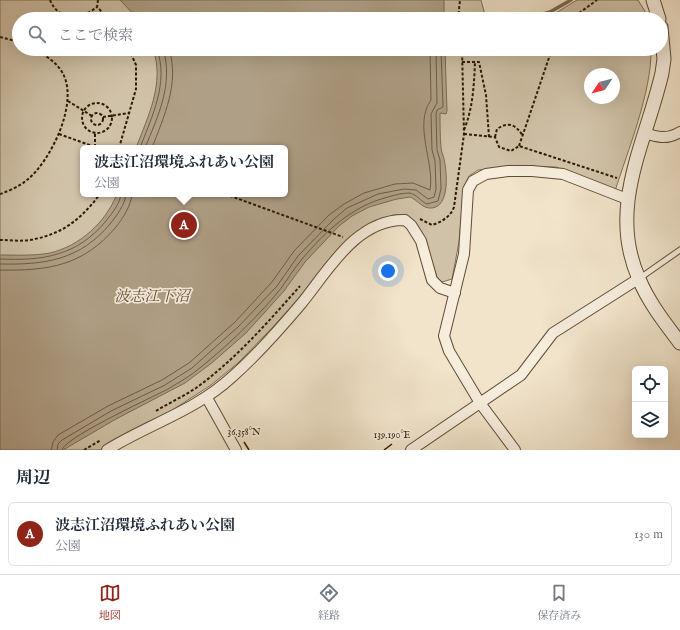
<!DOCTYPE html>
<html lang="ja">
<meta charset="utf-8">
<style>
body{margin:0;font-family:"IM FELL English","Noto Serif JP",serif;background:#f2f2f3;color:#1f2937}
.controls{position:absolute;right:12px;bottom:12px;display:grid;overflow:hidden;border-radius:6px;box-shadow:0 4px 16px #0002}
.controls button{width:36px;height:36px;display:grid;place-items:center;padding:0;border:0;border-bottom:1px solid #e0e1e3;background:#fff;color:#1f2937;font:20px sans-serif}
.compass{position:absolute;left:584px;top:68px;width:36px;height:36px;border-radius:50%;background:#fff;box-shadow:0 4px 16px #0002;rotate:235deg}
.you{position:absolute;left:388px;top:271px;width:14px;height:14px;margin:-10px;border:3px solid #fff;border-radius:50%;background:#1a73e8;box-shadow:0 0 0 6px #1a73e833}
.badge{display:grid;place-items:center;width:26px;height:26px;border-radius:50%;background:#8f2418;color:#fff;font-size:13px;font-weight:700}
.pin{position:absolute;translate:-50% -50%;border:2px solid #fff;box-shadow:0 1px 4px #0006}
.popup{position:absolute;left:80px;top:145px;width:208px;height:52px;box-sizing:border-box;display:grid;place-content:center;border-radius:6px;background:#fff;filter:drop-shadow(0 1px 3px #0005);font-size:13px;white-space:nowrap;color:#747a83}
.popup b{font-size:15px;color:#1f2937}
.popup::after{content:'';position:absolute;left:50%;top:100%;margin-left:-8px;border:8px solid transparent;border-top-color:#fff}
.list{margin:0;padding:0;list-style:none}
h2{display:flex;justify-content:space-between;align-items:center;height:52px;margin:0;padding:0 16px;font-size:17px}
h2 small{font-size:13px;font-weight:400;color:#747a83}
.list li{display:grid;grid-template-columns:26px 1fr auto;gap:12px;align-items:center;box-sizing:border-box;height:64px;margin:0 8px 8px;padding:0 8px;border:1px solid #e0e1e3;border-radius:6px}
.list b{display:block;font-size:15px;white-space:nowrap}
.list p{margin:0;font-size:13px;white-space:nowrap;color:#747a83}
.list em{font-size:13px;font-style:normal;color:#747a83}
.icon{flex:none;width:22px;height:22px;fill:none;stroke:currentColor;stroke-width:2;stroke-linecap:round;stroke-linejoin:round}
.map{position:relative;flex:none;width:680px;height:450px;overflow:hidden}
.search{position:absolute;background:#fff;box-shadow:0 4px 16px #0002;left:12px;right:12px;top:12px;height:44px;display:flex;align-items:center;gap:10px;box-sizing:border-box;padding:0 14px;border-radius:22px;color:#747a83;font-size:15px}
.sheet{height:124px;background:#fff}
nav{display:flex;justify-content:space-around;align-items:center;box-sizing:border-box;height:56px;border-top:1px solid #e0e1e3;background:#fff;font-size:11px;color:#747a83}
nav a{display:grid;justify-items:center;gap:2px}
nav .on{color:#8f2418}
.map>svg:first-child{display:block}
.green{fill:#d0c2a8;stroke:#806e54;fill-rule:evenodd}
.water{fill:#af9f86;stroke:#7c6a50}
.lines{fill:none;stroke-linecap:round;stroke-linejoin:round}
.shore{stroke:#6f5c43;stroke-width:1}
.stream{stroke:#7c6a50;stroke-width:3.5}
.service-casing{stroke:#604c33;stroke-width:7}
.minor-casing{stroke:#604c33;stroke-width:12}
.tertiary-casing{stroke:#604c33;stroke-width:15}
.path{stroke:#2f1a00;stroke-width:2;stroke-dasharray:3 2;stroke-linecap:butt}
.service{stroke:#f6eddd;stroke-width:5}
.minor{stroke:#f6eddd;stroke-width:10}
.tertiary{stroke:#f6eddd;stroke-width:13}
.ticks{fill:none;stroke:#2f1a00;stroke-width:1.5}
.labels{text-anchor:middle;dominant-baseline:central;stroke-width:3.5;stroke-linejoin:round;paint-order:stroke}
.water-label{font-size:15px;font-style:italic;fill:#624f36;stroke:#f6eddd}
.ticks-label{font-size:10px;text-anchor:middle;fill:#2f1a00;stroke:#f6eddd;stroke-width:3.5;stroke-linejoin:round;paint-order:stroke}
</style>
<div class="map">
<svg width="680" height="450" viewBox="0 0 680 450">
<rect width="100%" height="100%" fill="#f1e4cb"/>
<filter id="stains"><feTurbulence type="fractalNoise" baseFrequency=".005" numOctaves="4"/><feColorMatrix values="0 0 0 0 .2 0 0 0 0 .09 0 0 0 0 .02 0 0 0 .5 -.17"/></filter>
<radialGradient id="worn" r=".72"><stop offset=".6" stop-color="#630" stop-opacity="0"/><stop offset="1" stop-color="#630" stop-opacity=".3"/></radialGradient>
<g class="green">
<path d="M0,0H481L486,19H19V49H494V51L498,49H651C652,91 628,150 615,191L556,167L518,166L478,170L469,176L464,187L459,242L452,279L442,282L437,277C427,252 428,234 405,215H393L375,222L363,228L348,240L333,255L299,298L271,329L238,363L211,385L174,409L100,450H0ZM590,74H614V98H590ZM83,148H285V194H83Z"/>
<polygon points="577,0 638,0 646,13 647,19 546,19"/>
</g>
<g class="water">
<polygon points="120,0 444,0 444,19 138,19"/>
<path d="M153,49H445L447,111L446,114L440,113C440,124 440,136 441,147C441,151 443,155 444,159C447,172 450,206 432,208C422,209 418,200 410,197L397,199L369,207L352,216L339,226L305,262L284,291L246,333L213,362L185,383L116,419L63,450H0V255C16,255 34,256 50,253C80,246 106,222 117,194H285V148H136C148,116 165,83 153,49Z"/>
</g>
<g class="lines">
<g class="shore">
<path d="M140,148C152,116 169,83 157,49"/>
<path d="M145,148C158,116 174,83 163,49"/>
<path d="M152,148C164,116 180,83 169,49"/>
<path d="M0,259C43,261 77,256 106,221C112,213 120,204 121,194"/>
<path d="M0,264C45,265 80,260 110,224C117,215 125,205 126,194"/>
<path d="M0,270C48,271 83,266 116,227C123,218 131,206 132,194"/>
<path d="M51,450L53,442L58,435L108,406L162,380L189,363L235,322L272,282L294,251L329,215L344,204L364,193L395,184L413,183L430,190C435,163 413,125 431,100L430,49"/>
<polyline points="57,450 58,444 62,440 111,411 165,385 192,368 239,326 277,286 298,256 333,220 347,208 378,194 404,189 416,190 428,199 434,197 436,189 435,161 432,150 431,114 437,103 436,49"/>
<path d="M62,450C63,438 153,397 168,389C179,382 191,376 201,367C227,346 251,323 273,298C284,286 291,272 302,259C326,231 352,206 388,197C395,195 402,193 409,193C417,194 420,201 427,204L438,201L441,189L440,160L437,150L436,114L437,110L443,107L441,49"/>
</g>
<polyline class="stream" points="527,19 550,12 571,0"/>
<g class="service-casing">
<polyline id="service" points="640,278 680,250"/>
</g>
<g class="minor-casing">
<g id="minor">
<path d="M644,133C657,137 667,140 680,132"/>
<polyline points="207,398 236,450"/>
<path d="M107,450C149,424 195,411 232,377C257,355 279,330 301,304C328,271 356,219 405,220L411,225L421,241L432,280L440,288L455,293"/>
<polyline points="411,450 521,375 553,333 638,279"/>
<polyline points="515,450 480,403 449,351 444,336 464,254 468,190 473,181 486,174 508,171 532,171 563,174 627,199"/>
</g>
</g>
<g class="tertiary-casing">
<g id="tertiary">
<polyline points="653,0 659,19"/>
<path d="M661,27L664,59L662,73C646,143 607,207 639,279C649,303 665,323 680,343"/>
</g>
</g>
<g class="path">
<path d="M50,0C59,22 82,19 97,7"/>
<polyline points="98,0 97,7 109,19"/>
<polyline points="458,19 460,0"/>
<polyline points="571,19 597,0"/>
<polyline points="0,37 19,42"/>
<polyline points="462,62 479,62 486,95 489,137"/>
<polyline points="68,101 92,116"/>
<circle cx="97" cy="118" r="15"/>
<circle cx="97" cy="119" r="6"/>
<polyline points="103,117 129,113"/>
<path d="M464,130C473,108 474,85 475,62"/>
<polyline points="59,134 98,148"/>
<polyline points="464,134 495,137 499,147 511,151 519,146 617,178"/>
<path d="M495,137L497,129C509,121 516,125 523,136"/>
<polyline points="519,146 552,49"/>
<polyline points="95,147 95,134"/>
<polyline points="119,148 136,89 136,65 129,49"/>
<path d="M0,194C9,191 20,186 27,180C51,161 80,101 62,72C56,62 45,55 34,49"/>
<polyline points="225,194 343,237"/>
<path d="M420,219L432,225C442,222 451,216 454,207L464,134L462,49"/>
<path d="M0,240C11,240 24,242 35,239C64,233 82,218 100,194"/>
<path d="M156,411C169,403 184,396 196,388C236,359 268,322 300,286"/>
<polyline points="84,450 101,440"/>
</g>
<use href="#service" class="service"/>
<use href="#minor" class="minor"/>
<use href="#tertiary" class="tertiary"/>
</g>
<path class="ticks" d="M244,442L249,450M384,450L392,444"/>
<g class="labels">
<g class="water-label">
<text x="152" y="296">波志江下沼</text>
</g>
</g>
<g class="ticks-label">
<text x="244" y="435">36.358°N</text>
<text x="392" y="438">139.190°E</text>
</g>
<rect width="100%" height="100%" filter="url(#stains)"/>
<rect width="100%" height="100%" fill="url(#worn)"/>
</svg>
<div class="controls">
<button><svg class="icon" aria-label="locate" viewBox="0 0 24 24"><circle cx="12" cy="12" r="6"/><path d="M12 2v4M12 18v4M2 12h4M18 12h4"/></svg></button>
<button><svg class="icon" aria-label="layers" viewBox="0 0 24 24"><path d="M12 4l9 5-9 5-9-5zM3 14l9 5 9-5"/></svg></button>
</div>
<svg class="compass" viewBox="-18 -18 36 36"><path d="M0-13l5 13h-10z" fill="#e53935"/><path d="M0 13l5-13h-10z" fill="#747a83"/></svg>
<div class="you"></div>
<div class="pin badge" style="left:184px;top:225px">A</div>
<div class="popup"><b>波志江沼環境ふれあい公園</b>公園</div>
<div class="search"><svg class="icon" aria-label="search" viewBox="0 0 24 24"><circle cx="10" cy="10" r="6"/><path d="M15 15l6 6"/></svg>ここで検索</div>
</div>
<section class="sheet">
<h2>周辺<small></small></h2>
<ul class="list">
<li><span class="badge">A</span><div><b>波志江沼環境ふれあい公園</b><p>公園</p></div><em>130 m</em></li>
</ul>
</section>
<nav>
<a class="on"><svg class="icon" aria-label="map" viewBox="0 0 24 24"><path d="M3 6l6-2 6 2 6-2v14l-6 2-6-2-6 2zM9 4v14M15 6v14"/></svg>地図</a>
<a><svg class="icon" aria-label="directions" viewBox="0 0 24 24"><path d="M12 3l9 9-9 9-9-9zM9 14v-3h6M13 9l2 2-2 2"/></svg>経路</a>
<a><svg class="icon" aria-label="saved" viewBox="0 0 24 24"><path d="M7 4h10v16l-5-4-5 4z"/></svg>保存済み</a>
</nav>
